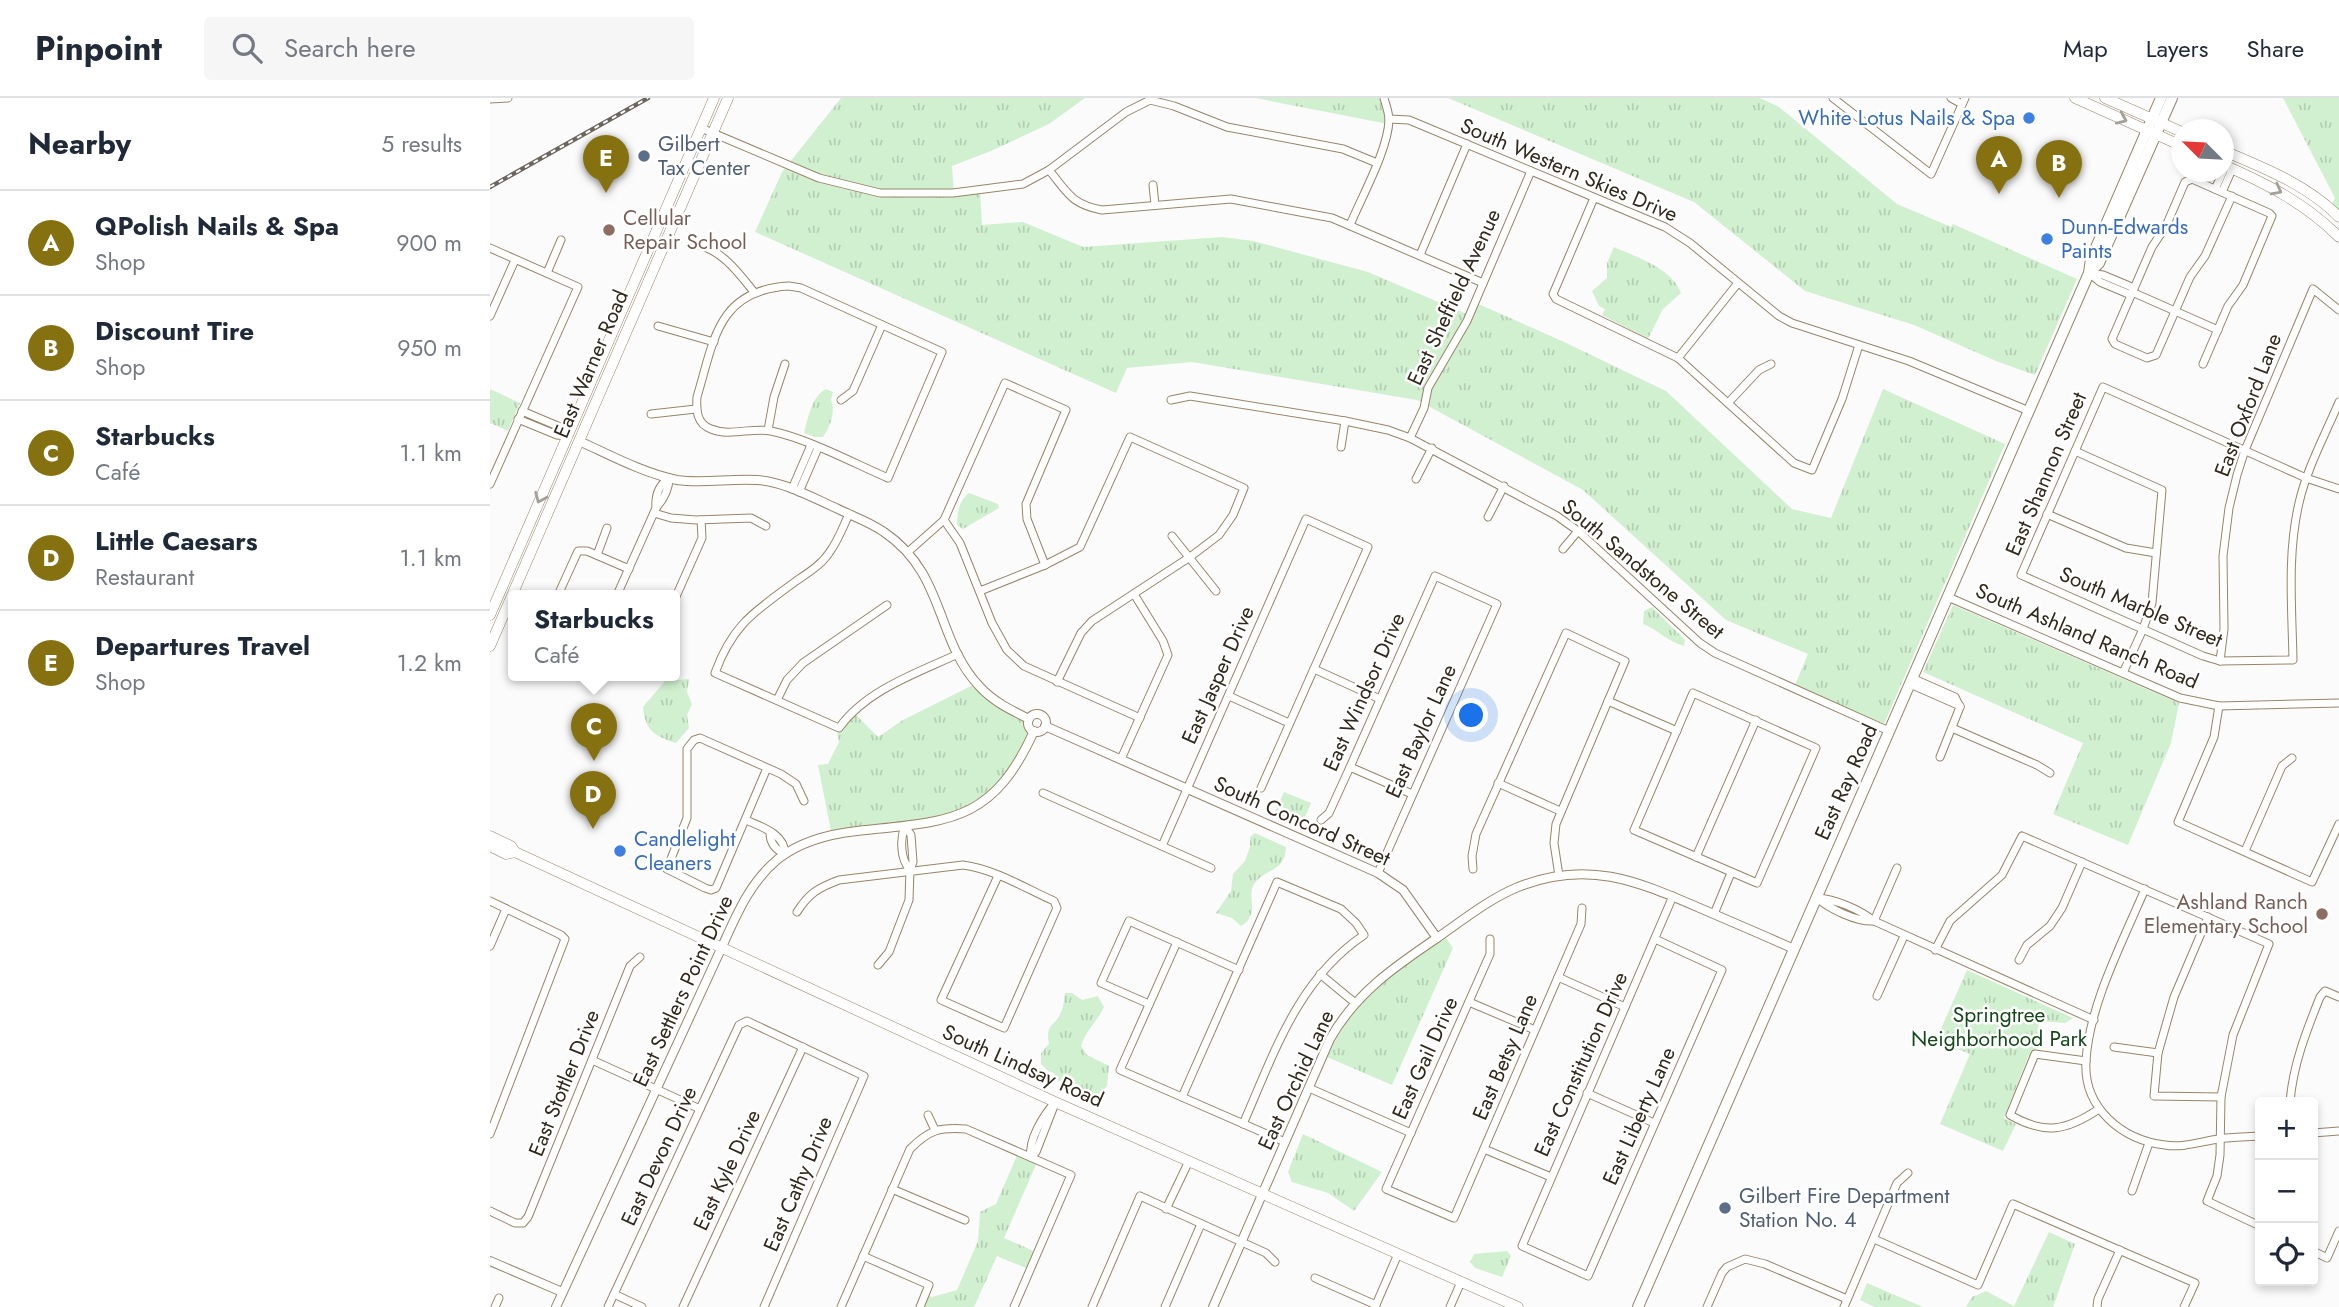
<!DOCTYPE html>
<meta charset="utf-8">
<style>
body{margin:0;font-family:Jost,sans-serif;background:#f6f6f7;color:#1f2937}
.controls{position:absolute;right:21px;bottom:21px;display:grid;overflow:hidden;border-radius:7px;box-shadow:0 4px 10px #0003}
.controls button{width:63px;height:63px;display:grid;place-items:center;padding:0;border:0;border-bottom:2px solid #e0e1e3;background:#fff;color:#1f2937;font:35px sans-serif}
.compass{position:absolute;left:1681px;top:21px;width:63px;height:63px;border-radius:50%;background:#fff;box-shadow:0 4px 10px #0003;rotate:294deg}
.you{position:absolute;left:982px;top:618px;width:24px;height:24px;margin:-18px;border:5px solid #fff;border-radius:50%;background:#1a73e8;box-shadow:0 0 0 10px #1a73e833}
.badge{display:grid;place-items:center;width:46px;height:46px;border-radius:50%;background:#867111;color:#fff;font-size:23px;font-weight:700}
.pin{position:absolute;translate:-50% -58px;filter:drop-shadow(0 2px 4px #0008)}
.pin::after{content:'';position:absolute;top:37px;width:24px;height:21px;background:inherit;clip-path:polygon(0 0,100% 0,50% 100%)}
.popup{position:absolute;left:18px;top:492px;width:172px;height:91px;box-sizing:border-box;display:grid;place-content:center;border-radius:7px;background:#fff;filter:drop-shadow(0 2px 5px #0005);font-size:23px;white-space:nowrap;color:#747a83}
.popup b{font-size:26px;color:#1f2937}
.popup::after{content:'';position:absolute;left:50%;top:100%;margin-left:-14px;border:14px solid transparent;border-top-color:#fff}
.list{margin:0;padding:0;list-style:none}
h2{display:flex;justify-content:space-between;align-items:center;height:91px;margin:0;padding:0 28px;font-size:30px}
h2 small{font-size:23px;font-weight:400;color:#747a83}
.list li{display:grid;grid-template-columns:46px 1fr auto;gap:21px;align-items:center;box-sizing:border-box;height:105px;padding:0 28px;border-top:2px solid #e0e1e3}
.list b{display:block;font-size:26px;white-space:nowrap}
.list p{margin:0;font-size:23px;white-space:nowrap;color:#747a83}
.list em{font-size:23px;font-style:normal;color:#747a83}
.icon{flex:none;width:38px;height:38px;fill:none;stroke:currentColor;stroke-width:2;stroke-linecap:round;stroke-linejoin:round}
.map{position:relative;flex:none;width:1849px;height:1209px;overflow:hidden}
header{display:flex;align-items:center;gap:42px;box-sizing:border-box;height:98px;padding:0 35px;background:#fff;border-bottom:2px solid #e0e1e3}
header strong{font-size:33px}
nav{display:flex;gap:38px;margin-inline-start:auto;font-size:24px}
.search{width:490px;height:63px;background:#f6f6f7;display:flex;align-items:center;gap:18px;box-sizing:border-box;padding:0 24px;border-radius:7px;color:#747a83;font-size:26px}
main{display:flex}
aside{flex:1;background:#fff}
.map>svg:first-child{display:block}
.grass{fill:url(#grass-tufts)}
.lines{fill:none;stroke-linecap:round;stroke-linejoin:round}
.minor-casing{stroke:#998467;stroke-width:9}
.tertiary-casing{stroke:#998467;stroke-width:10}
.secondary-casing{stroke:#998467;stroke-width:11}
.primary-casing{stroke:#998467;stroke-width:12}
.minor{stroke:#fff;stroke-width:7}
.tertiary{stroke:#fff;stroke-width:8}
.secondary{stroke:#fff;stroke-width:10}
.primary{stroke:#fff;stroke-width:10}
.rail-casing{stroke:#6c665d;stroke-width:4.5}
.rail{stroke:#fff;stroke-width:2;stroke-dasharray:5;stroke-linecap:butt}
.oneway{stroke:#a39f99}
.shop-dot{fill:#3f7fe0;stroke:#fff;stroke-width:2.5}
.service-dot{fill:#5c6f8a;stroke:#fff;stroke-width:2.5}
.education-dot{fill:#8d6e63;stroke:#fff;stroke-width:2.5}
.labels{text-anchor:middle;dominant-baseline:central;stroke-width:5;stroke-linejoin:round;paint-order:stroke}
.shop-label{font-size:21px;fill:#366cbe;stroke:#fff;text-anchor:start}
.service-label{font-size:21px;fill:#4e5e75;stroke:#fff;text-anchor:start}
.street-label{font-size:21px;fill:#32291d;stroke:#fff}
.education-label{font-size:21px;fill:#785e54;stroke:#fff;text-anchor:start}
.park-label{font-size:21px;fill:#14491a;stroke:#fff}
</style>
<header>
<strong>Pinpoint</strong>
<div class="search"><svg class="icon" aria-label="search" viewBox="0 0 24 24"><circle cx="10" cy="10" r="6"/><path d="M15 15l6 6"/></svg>Search here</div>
<nav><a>Map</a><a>Layers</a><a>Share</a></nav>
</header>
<main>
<aside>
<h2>Nearby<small>5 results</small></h2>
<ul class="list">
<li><span class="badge">A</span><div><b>QPolish Nails &amp; Spa</b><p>Shop</p></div><em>900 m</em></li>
<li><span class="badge">B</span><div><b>Discount Tire</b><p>Shop</p></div><em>950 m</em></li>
<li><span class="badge">C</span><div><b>Starbucks</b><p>Café</p></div><em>1.1 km</em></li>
<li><span class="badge">D</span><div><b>Little Caesars</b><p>Restaurant</p></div><em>1.1 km</em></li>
<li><span class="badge">E</span><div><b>Departures Travel</b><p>Shop</p></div><em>1.2 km</em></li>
</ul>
</aside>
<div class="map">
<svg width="1849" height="1209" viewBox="0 0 1849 1209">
<defs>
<pattern id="grass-tufts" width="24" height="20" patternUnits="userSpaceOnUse" patternTransform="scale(1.75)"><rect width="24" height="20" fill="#d1f0d0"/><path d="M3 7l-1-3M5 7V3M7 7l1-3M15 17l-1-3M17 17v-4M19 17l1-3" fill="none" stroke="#b4ceb2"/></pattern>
</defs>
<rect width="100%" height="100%" fill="#fbfbfb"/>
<g class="grass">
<polygon points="351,0 595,0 559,26 501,53 462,68 464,95 490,92 492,127 533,124 593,149 732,139 763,143 878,174 979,217 984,204 1072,243 1176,293 1302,411 1341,420 1393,291 1515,346 1394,626 1305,587 1318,556 1236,522 1093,392 927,302 702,264 637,270 626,295 265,134 292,74"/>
<polygon points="765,0 894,0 898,26"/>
<polygon points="958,0 1270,0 1289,9 1407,106 1461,129 1463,126 1587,181 1545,277 1506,263 1424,227 1315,193 1204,104"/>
<polygon points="1793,0 1849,0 1849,113 1842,106 1845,100"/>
<path d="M1124,149C1146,159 1182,170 1191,195L1173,211L1158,241L1112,217L1115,211L1109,208L1102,193L1117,180V165Z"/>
<polygon points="0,291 30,305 18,333 0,325"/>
<path d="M336,291L343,294L341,302C346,314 340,329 333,339H326L314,335C318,320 322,298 336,291Z"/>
<path d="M479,395L508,406L509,410L473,431L467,427C467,416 469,402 479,395Z"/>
<polygon points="1463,507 1689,605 1681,645 1638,747 1563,716 1593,645 1433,574"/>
<path d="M1162,509L1195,542L1194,548C1176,543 1169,532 1153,526L1154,513Z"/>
<path d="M199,581L197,594L202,606L197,617L199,630L186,645C164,638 155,632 153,609L175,583Z"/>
<path d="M483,587L506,608L534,623L538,634C508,728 422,723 341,733L328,667L338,666L349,644L347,634C356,631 358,622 365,616L388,639L413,622Z"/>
<polygon points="794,694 821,705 811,728 784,716"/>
<path d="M765,735L796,749C795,775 775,770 764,786C756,799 771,816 751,828L742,820L726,815L741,793L743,776L755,763L760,749V739Z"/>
<path d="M956,840L963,850L902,987L837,959C866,896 900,877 956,840Z"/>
<polygon points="1477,872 1583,920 1575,925 1549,923 1546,952 1538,959 1514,1020 1526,1026 1513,1053 1450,1026 1480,956 1446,942"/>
<path d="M575,895H582L592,902L608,898L614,909C607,924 596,932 591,948L597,957L619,968L617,988L608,998C593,994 583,986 567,982L564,975L558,973L551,966V955L559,946C555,924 565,930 571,914C574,908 574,901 575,895Z"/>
<polygon points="813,1036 892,1074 864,1113 838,1095 802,1084 798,1074"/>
<polygon points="529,1053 548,1062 514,1140 548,1155 541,1172 507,1158 484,1209 430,1209 435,1196 442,1199 467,1192 488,1143 490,1114 506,1106"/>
<polygon points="1559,1134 1585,1146 1563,1209 1476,1209 1482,1199 1496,1193 1524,1208"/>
<polygon points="1017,1153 1021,1158 1012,1179 985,1170 980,1164 984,1156"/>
<polygon points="1377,1185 1433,1209 1385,1209 1370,1202"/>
</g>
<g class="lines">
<g class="minor-casing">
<g id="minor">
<polyline points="1343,0 1441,76 1475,0"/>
<polyline points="1461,0 1472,6"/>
<polyline points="0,1 18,0"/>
<polyline points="899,21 919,22 1175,129 1200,145 1289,218 1302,225 1419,263 1539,313"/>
<polyline points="211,30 329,80 390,95 463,95 533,86 559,72 636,14 660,2 684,8 737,29 853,51 887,65"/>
<path d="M559,72C578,95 581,106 612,112L741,101L842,120L993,185"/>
<polyline points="663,87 665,107"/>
<polyline points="1725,91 1733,74"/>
<polyline points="1732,94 1740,76 1740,69"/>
<polyline points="1104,100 1063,196 1066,201 1188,260 1304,365 1322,372 1352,301 1369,247"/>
<path d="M860,127C872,98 898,52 899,22C899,15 896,7 894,0"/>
<path d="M206,146C233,153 247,173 264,194"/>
<polyline points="0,150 88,189 0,386"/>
<polyline points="930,157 977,46"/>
<polyline points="57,175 71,142"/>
<polyline points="1599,175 1613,177 1644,190"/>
<polyline points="1599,175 1610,184 1641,197"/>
<path d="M299,188L311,190L452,254L398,380C363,365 319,341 281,333C262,329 240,339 221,331C207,326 206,313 207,299C224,243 227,192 299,188Z"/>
<polyline points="1642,194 1728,232"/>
<polyline points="0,218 25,162"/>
<polyline points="168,228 224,244"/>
<polyline points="1188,260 1248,185"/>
<polyline points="1713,266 1738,208 1753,187 1782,118 1779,115 1702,81 1695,84 1676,128 1662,149 1622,241 1625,246 1657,260 1666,257 1700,179 1715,158 1742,98"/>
<polyline points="351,302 363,293 392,227"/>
<polyline points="681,302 700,298 855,323 898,332 920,340 1067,418 1088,433 1210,545 1225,555 1399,633"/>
<path d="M1849,304C1835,337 1817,370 1809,405C1797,456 1802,509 1803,562L1730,563L1713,558L1531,477L1613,289L1816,380L1849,391"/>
<polyline points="1238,305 1269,272 1281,266"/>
<polyline points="161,316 206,311"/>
<polyline points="28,321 67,337 77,338 70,329 32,313"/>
<polyline points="278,332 284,299 295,266"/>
<polyline points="920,340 934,310 938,290 977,223 1041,73"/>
<polyline points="851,349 855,323"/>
<polyline points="1585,353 1672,392 1662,505 1653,531 1633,575"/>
<polyline points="926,381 942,350"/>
<polyline points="302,391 321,347"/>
<polyline points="309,394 328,350"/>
<path d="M166,410C165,398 169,387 179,380"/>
<polyline points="164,415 181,420 206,422 261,420 276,428"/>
<path d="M359,416C353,429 348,443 339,455C331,467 318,475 306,483C266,513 243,525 225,575L349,630C376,592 427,575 468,556"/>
<polyline points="1557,416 1636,450 1666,455"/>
<polyline points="998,419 1014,388"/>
<polyline points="454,422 470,445 502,525 517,552 534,568 650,620"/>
<polyline points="682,438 726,493"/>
<polyline points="1073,451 1088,433"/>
<polyline points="418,454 454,422 515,285 576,312 536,406 537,421 555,467"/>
<polyline points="107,457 117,430"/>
<polyline points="490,493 555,467 590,449 640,339 754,390 743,417 729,437 700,459 602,523 591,535 567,584"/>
<polyline points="68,497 88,453 97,453 139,471"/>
<path d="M127,497L166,410C174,401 179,392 179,380"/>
<polyline points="1458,499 1690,600 1729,608 1849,605"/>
<polyline points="184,503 212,440 211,422"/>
<polyline points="1730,563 1734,531 1733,458 1739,410 1747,377 1755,352 1823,191 1849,212"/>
<polyline points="824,571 890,601"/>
<polyline points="1422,580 1465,599 1470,609"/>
<polyline points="1420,586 1470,608"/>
<polygon points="1203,595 1326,650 1267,785 1144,732"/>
<polyline points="739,598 799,625"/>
<polyline points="287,602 297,582 313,565 397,507"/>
<polyline points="1118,603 1187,633"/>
<polyline points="1729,608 1724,639 1688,724 1822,784 1849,726"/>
<polyline points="1462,630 1547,667 1560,675"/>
<polyline points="1450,659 1470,609"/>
<polyline points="631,661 678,557 673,543 644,496"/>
<polyline points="860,669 922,696"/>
<polyline points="277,670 226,790 221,792 215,790 177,771 197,720 197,651 204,642 210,640 291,676 306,686 314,703"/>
<polyline points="1008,685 1070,713"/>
<polyline points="553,695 721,770"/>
<path d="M256,722C272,729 295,736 295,756"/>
<polyline points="831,722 839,715 860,669 945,478 1007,506 888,775"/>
<path d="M415,728C410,741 410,761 420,772"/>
<path d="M280,735C280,746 286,752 295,756"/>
<polyline points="672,748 816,421 878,449 771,690"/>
<polyline points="1755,753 1792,668 1802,660"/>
<polyline points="1206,759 1266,622"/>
<polyline points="1407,770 1384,823 1604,922"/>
<polyline points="983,771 982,758 986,736 1076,535 1135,563 1066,726 1064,745 1069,778"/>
<path d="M1655,791C1633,843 1599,907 1596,963C1593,1010 1632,1042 1675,1047C1692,1050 1710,1044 1728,1041C1742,1039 1756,1039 1770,1038"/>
<path d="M1327,800C1345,801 1369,811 1384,823C1366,824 1340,811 1327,800Z"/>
<polyline points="0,803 71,837 75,841 0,1036"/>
<path d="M307,814C319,795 328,790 349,782L473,767C504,771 535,790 564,803L567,810L514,930L451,902L508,778"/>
<polyline points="1224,816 1241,775"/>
<polyline points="1718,819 1684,899 1668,955 1664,998 1731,999"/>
<polyline points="1000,841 1000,856 896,1091 964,1120 1091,826 1092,810"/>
<polyline points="1165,841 1232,872 1098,1178 1032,1148 1183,798"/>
<polyline points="687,844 630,972 795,1044"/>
<polyline points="0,848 16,811"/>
<polyline points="1445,852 1460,823 1512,777 1532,738 1779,846 1743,937 1731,999 1730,1057 1727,1078 1717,1103 1770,1128"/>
<polyline points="1529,862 1537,847 1560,828 1572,810 1592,764"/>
<polyline points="388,867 399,854 419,802 420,772 423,764 421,737 415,728"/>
<polyline points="830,876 864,904"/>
<polyline points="1068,879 1135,909"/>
<polyline points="1387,898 1414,838"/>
<polyline points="979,904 1045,932"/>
<polyline points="659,906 611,885 639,823 749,872"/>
<polyline points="1624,949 1668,955"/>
<polyline points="102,962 210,1011"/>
<path d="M1596,963L1545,956L1520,1017C1555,1037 1576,1033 1609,1011"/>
<polyline points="819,990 921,1035"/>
<polyline points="1097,995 1164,1025"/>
<path d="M692,999L787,784L851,811L866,825L874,837C807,882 784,956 753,1026"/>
<path d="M1800,1004C1803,967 1816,934 1830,899L1835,893L1849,899"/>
<polyline points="438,1017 445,1032"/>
<polyline points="1823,1035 1849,1033"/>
<polyline points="994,1051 1061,1079"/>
<path d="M541,1059C538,1041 554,1017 565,1004"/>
<polyline points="541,1059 546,1054 564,1008"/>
<polyline points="402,1091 475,1122"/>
<polyline points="1642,1093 1659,1045"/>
<polyline points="676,1111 699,1063"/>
<polyline points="0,1113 25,1125 33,1125 38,1119 140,868 150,859"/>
<polyline points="1384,1141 1488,1187 1523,1106 1705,1185 1694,1209"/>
<polyline points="1823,1153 1837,1160 1849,1133"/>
<polyline points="373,1158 439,1187 430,1209"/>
<polyline points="825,1180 886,1207"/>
<polyline points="124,1196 152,1209"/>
<polyline points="5,1209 9,1200"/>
<polyline points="118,1209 249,927 257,923 374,978 274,1209"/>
<polyline points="193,1209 313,949"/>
<path d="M351,1209L420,1051C439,1032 449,1029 476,1031L581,1077L524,1209"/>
<polyline points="602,1209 650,1098 776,1155 785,1164"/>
<polyline points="675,1209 711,1126"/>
<polyline points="885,1209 908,1156"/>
<polyline points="960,1209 971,1184"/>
<polyline points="1217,1209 1232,1175 1237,1169 1255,1161 1275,1166 1357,1201"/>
<polyline points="1354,1209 1407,1085 1418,1075"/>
<polyline points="1607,1209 1608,1201 1630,1152"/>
</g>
</g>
<g class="tertiary-casing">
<g id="tertiary">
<path d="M89,343C120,357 153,375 187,382C214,386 240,380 267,382C295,384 321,399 346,410C362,418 380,424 394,434C456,476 445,542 490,589C504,604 521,612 539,621"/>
<circle cx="547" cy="625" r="9"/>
<polyline points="555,628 888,775 913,792 947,840"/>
<polyline points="0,1163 72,1194"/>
<path d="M66,1209L231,851C246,818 259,785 288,761C311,743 339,736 367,733C458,723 502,726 544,633"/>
<path d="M723,1209L840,941C866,895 904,869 947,840C973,822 999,801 1028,789C1098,761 1147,783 1212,811C1242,824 1273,837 1304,851"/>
</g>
</g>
<g class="secondary-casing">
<g id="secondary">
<polyline points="1585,0 1692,48"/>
<polyline points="1615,0 1692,34"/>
<path d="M1734,53C1774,70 1818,87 1849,119"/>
<path d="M1734,67C1777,86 1815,105 1849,139"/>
<polyline points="0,517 224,0"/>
<polyline points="0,548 238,0"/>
<polyline points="0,738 21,748 25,754 565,1004 1028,1209"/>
<polyline points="0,748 16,756 25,754"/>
</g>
</g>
<g class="primary-casing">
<g id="primary">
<polyline points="1599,175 1609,165 1682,0"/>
<polyline points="1148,1209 1599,175 1601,161 1671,0"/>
</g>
</g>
<use href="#minor" class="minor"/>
<use href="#tertiary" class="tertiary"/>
<use href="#secondary" class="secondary"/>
<use href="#primary" class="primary"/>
<g class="rail-casing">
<polyline id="rail" points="0,89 158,0"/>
</g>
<use href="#rail" class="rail"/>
</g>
<defs><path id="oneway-chevron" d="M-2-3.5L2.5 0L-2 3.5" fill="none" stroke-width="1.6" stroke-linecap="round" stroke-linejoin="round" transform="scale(1.75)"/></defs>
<g class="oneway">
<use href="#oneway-chevron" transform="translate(1632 21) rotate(24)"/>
<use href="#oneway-chevron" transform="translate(1787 92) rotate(28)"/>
<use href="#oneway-chevron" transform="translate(50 400) rotate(113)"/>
</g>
<g class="shop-dot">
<circle cx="1539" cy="20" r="7"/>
<circle cx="1557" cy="141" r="7"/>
<circle cx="130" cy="753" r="7"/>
</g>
<g class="service-dot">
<circle cx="154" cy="58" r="7"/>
<circle cx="1235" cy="1110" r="7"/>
</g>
<g class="education-dot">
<circle cx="119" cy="132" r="7"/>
<circle cx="1832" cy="816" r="7"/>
</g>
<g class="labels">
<g class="shop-label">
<text x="1525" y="20" text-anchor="end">White Lotus Nails &amp; Spa</text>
<text x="1571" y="129">Dunn-Edwards<tspan x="1571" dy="24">Paints</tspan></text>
<text x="144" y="741">Candlelight<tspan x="144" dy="24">Cleaners</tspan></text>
</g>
<g class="service-label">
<text x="168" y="46">Gilbert<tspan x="168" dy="24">Tax Center</tspan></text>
<text x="1249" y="1098">Gilbert Fire Department<tspan x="1249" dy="24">Station No. 4</tspan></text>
</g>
<g class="street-label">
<text transform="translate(1079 72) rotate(23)">South Western Skies Drive</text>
<text transform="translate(964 199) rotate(-65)">East Sheffield Avenue</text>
<text transform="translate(101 266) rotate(-67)">East Warner Road</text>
<text transform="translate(1758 307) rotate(-69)">East Oxford Lane</text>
<text transform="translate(1556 376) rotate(-67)">East Shannon Street</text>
<text transform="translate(1153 471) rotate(40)">South Sandstone Street</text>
<text transform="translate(1651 509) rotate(23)">South Marble Street</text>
<text transform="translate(1597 538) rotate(23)">South Ashland Ranch Road</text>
<text transform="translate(728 577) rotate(-66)">East Jasper Drive</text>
<text transform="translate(874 594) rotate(-66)">East Windsor Drive</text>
<text transform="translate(931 633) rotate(-66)">East Baylor Lane</text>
<text transform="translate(1356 684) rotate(-66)">East Ray Road</text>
<text transform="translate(812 723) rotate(24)">South Concord Street</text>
<text transform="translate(193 893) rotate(-65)">East Settlers Point Drive</text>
<text transform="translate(1015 959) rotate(-67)">East Betsy Lane</text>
<text transform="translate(935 960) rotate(-66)">East Gail Drive</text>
<text transform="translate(1091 966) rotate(-66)">East Constitution Drive</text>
<text transform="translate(533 968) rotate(24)">South Lindsay Road</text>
<text transform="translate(806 982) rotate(-65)">East Orchid Lane</text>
<text transform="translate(74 985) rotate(-68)">East Stottler Drive</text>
<text transform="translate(1149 1018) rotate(-66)">East Liberty Lane</text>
<text transform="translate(169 1058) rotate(-65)">East Devon Drive</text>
<text transform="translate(237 1072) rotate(-65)">East Kyle Drive</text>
<text transform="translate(308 1086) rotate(-67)">East Cathy Drive</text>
</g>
<g class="education-label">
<text x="133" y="120">Cellular<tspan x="133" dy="24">Repair School</tspan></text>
<text x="1818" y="804" text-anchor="end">Ashland Ranch<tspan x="1818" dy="24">Elementary School</tspan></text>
</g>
<g class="park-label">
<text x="1509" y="917">Springtree<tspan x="1509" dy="24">Neighborhood Park</tspan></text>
</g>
</g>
</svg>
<div class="controls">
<button>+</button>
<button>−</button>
<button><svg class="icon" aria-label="locate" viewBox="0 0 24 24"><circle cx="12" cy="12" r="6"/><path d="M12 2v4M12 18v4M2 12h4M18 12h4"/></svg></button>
</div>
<svg class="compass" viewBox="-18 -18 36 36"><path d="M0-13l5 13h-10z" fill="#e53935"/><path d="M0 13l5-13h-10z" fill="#747a83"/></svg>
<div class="you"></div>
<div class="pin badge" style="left:1509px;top:96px">A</div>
<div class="pin badge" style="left:1569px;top:100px">B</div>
<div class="pin badge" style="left:104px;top:663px">C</div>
<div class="popup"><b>Starbucks</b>Café</div>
<div class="pin badge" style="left:103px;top:731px">D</div>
<div class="pin badge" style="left:116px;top:95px">E</div>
</div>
</main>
